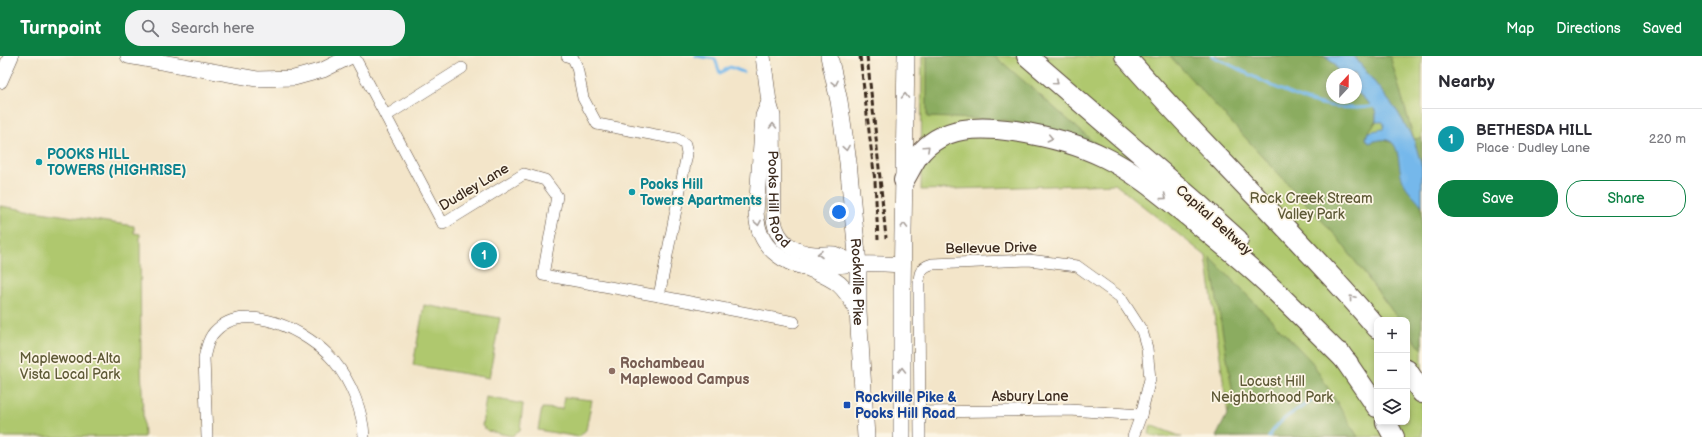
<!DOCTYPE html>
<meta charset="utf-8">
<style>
body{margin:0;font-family:"Balsamiq Sans",sans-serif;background:#f2f2f3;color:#2b2b33}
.controls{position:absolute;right:12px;bottom:12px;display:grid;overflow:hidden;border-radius:8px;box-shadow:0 2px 6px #0003}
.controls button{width:36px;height:36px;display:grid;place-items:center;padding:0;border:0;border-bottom:1px solid #e1e1e2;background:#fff;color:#2b2b33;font:20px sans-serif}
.compass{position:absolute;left:1326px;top:12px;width:36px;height:36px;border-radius:50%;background:#fff;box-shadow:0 2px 6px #0003;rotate:22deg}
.you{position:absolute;left:839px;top:156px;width:14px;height:14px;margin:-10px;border:3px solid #fff;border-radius:50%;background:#1a73e8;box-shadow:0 0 0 6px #1a73e833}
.badge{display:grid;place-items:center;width:26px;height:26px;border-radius:50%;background:#0b8043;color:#fff;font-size:13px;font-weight:700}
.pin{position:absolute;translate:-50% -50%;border:2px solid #fff;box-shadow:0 1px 4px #0006}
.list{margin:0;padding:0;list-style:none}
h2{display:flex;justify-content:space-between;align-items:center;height:52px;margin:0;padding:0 16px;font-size:17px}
h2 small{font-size:13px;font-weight:400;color:#7c7c81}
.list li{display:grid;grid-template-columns:26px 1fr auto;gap:12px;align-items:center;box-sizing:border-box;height:60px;padding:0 16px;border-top:1px solid #e1e1e2}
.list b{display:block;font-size:15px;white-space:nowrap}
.list p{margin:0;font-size:13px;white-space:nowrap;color:#7c7c81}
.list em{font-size:13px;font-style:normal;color:#7c7c81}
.actions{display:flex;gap:8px;padding:12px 16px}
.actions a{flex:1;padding:9px 0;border:1px solid #0b8043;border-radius:16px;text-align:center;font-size:14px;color:#0b8043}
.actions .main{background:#0b8043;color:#fff}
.icon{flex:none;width:22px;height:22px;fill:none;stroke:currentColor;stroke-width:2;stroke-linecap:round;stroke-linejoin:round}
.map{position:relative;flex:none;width:1422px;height:381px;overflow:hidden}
header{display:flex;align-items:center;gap:24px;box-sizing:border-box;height:56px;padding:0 20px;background:#0b8043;color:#fff}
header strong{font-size:19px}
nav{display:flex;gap:22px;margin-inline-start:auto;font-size:14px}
.search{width:280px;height:36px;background:#f2f2f3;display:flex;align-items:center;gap:10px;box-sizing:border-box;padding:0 14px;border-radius:16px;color:#7c7c81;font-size:15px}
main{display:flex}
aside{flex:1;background:#fff}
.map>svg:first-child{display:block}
.green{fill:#afc86e;stroke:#757946;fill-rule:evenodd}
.forest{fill:#8bac61;stroke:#636b40}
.water{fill:#75b8eb;stroke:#587184}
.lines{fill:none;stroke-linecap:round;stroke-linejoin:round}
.stream{stroke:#75b8eb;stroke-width:3}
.street-casing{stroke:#574638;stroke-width:12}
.secondary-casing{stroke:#574638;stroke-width:16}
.primary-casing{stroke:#574638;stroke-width:18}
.highway-casing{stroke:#574638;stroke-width:22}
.street{stroke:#fff;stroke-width:11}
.secondary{stroke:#fff;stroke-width:15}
.primary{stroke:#fff;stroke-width:17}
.highway{stroke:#fff;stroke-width:20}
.rail{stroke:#3b2a1e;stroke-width:3;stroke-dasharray:6 3;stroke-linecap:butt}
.oneway{stroke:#a79f9a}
.culture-dot{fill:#0f9aa8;stroke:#fcf5e5;stroke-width:1.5}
.education-dot{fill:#8d6e63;stroke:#fcf5e5;stroke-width:1.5}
.transit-dot{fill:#1a4fb4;stroke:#fcf5e5;stroke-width:1.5}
.labels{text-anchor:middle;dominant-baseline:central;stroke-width:3.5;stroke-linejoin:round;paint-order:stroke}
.culture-label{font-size:14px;font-weight:bold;fill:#0d838f;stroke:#fcf5e5;text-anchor:start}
.street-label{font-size:14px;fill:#3b2a1e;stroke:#fcf5e5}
.park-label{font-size:14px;fill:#5e5936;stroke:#fcf5e5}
.education-label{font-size:14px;font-weight:bold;fill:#785e54;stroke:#fcf5e5;text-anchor:start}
.transit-label{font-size:14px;font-weight:bold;fill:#164399;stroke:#fcf5e5;text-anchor:start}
</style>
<header>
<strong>Turnpoint</strong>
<div class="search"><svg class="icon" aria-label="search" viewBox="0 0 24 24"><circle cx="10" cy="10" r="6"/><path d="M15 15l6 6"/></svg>Search here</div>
<nav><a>Map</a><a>Directions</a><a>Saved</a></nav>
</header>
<main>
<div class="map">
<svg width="1422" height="381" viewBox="0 0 1422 381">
<rect width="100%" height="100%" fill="#fcf5e5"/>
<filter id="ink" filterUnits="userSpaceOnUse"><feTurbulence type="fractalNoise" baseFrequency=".025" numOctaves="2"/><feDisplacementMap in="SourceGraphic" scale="8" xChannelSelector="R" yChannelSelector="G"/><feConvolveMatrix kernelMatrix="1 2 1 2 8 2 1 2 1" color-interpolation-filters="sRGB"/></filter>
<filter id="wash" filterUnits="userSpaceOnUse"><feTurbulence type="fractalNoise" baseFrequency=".012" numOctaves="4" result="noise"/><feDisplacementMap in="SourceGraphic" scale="16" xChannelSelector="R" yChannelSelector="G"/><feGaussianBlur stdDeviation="0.9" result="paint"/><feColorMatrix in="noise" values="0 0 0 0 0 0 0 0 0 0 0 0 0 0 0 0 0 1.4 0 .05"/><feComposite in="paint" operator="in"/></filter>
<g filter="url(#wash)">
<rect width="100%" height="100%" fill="#f3e5c9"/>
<g class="green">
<path d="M922,0H1422V381H1231L1206,200L1115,128L921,134ZM1332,18H1356V42H1332ZM1377,264H1407V366H1377Z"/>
<polygon points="0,150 134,170 134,177 140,178 141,309 144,381 0,381"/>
<polygon points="424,249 500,262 489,322 413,309"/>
<polygon points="486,341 523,348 520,374 512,380 488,375 482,370"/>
<polygon points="564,341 592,344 586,374 579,381 538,374 542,352 562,353"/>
<polygon points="1151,369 1182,381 1155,381 1149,378"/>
</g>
<g class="forest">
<polygon points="927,0 995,0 1097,89 1006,64 927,61"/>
<polygon points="1170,0 1324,0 1333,7 1340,18 1332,18 1332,42 1356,42 1356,38 1358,37 1376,54 1376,66 1368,76 1366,83 1369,87 1380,83 1391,86 1397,92 1399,104 1422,150 1422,294 1407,274 1407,264 1399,264 1337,181"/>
<polygon points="1354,0 1390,0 1414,83 1422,82 1422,111 1414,84 1397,55"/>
<polygon points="1210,201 1312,306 1358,381 1216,381 1234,344"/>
</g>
<path class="water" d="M1324,0H1354L1397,55L1414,84L1422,111V150C1416,141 1407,135 1403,125C1395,106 1405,73 1369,87L1366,82L1368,76L1383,73L1384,68L1383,66H1376V54L1358,37L1356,38V18H1340L1333,7Z"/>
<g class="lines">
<g class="stream">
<polyline points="696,0 715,3 720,17 730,11 743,16"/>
<path d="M1212,0C1264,24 1316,61 1375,50"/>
<path d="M1269,381C1279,362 1299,353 1317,342"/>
</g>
</g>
</g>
<g filter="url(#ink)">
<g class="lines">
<g class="street-casing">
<g id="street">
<polyline points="354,0 443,168 524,118 545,124 557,140 543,219 659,240 794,266"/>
<polyline points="567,0 573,2 577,11 583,42 597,68 677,83 685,88 687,98 659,240"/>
<polyline points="386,60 462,12"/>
<polyline points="920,356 1070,354 1141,359"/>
<path d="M207,381L204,302C206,295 207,286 212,279C242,240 310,276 334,305C351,326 363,355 364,381"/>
<path d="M920,381L919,236C919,222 917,212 932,208L1029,204L1077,210L1120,241L1142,275L1147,292L1150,323L1141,359L1133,381"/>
</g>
</g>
<g class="secondary-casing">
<g id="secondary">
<polyline points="128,0 257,23 294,22 323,14 351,0"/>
<path id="s1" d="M763,0L769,46L773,60L774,164C777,185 794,197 815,198C821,199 828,197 834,198C841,200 849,205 857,207"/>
<polyline points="0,25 11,0"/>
<path d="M769,46L763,60L756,157C757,166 758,175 763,183C771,198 792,211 808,211C825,212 841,209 857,208C872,207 888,208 903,209"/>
</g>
</g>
<g class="primary-casing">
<g id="primary">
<path id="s2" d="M829,0L839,45L848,106L858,208V255L866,381"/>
<path d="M807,211C835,224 842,225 857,253"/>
<polyline points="902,381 902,235 906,0"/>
</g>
</g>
<g class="highway-casing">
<g id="highway">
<polyline points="1027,0 1196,146 1238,184"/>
<path d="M1125,0C1156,35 1187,69 1220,103C1273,159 1327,213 1377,272"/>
<path d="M904,124C909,116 913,107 918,100C942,69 980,70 1015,75C1046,80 1076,87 1104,101C1135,116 1162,139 1188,160C1216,183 1245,206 1271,231C1297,256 1323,282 1348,307"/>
<polyline points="1340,297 1377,351"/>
<polyline points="1407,314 1422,337"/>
<polyline points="1386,366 1394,381"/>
</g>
</g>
<use href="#street" class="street"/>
<use href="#secondary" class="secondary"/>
<use href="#primary" class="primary"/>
<use href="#highway" class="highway"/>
<g class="rail">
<polyline points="860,0 875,125 878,183"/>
<polyline points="867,0 875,72 886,182"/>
</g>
</g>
<defs><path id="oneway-chevron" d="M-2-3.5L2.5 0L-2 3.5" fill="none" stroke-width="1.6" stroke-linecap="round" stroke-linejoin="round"/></defs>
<g class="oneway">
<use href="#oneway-chevron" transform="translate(1056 26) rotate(41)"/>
<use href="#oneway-chevron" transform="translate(835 27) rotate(78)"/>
<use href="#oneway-chevron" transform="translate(905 40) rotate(-89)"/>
<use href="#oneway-chevron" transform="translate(773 70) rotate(-90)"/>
<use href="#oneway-chevron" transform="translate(1050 82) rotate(13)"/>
<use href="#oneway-chevron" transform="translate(846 92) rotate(81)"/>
<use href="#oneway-chevron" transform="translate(927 92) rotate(-43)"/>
<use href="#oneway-chevron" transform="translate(1164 141) rotate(37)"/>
<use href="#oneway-chevron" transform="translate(758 167) rotate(80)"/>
<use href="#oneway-chevron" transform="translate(904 170) rotate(-89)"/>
<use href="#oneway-chevron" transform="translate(820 198) rotate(180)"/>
<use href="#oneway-chevron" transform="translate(1352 242) rotate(-130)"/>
<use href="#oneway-chevron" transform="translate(902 314) rotate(-90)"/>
</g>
</g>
<g class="culture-dot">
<circle cx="39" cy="106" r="4"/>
<circle cx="632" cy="136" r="4"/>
</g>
<circle class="education-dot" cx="612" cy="315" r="4"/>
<rect class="transit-dot" x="843" y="345" width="8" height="8" rx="2"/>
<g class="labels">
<g class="culture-label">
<text x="47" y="98">POOKS HILL<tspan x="47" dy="16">TOWERS (HIGHRISE)</tspan></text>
<text x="640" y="128">Pooks Hill<tspan x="640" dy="16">Towers Apartments</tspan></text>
</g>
<g class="street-label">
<text transform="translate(474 131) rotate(-31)">Dudley Lane</text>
<text stroke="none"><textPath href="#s1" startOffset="145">Pooks Hill Road</textPath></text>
<text transform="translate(1214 164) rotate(42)">Capital Beltway</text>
<text transform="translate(991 192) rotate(-1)">Bellevue Drive</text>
<text stroke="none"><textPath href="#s2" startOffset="228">Rockville Pike</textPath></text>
<text x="1030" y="340">Asbury Lane</text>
</g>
<g class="park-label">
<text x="1311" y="142">Rock Creek Stream<tspan x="1311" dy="16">Valley Park</tspan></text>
<text x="70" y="302">Maplewood-Alta<tspan x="70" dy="16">Vista Local Park</tspan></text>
<text x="1272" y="325">Locust Hill<tspan x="1272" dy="16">Neighborhood Park</tspan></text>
</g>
<g class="education-label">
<text x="620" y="307">Rochambeau<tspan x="620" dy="16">Maplewood Campus</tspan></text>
</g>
<g class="transit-label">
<text x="855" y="341">Rockville Pike &amp;<tspan x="855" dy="16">Pooks Hill Road</tspan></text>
</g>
</g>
</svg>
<div class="controls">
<button>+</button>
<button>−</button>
<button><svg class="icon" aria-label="layers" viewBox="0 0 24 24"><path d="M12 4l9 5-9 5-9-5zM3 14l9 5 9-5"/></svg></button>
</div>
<svg class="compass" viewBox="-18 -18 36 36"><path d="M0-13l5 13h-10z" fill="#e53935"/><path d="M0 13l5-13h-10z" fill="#7c7c81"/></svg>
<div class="you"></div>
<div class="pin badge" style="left:484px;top:199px;background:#0f9aa8">1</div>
</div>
<aside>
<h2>Nearby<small></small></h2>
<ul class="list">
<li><span class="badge" style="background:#0f9aa8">1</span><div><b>BETHESDA HILL</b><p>Place · Dudley Lane</p></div><em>220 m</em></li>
</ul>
<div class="actions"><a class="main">Save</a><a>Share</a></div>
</aside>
</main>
